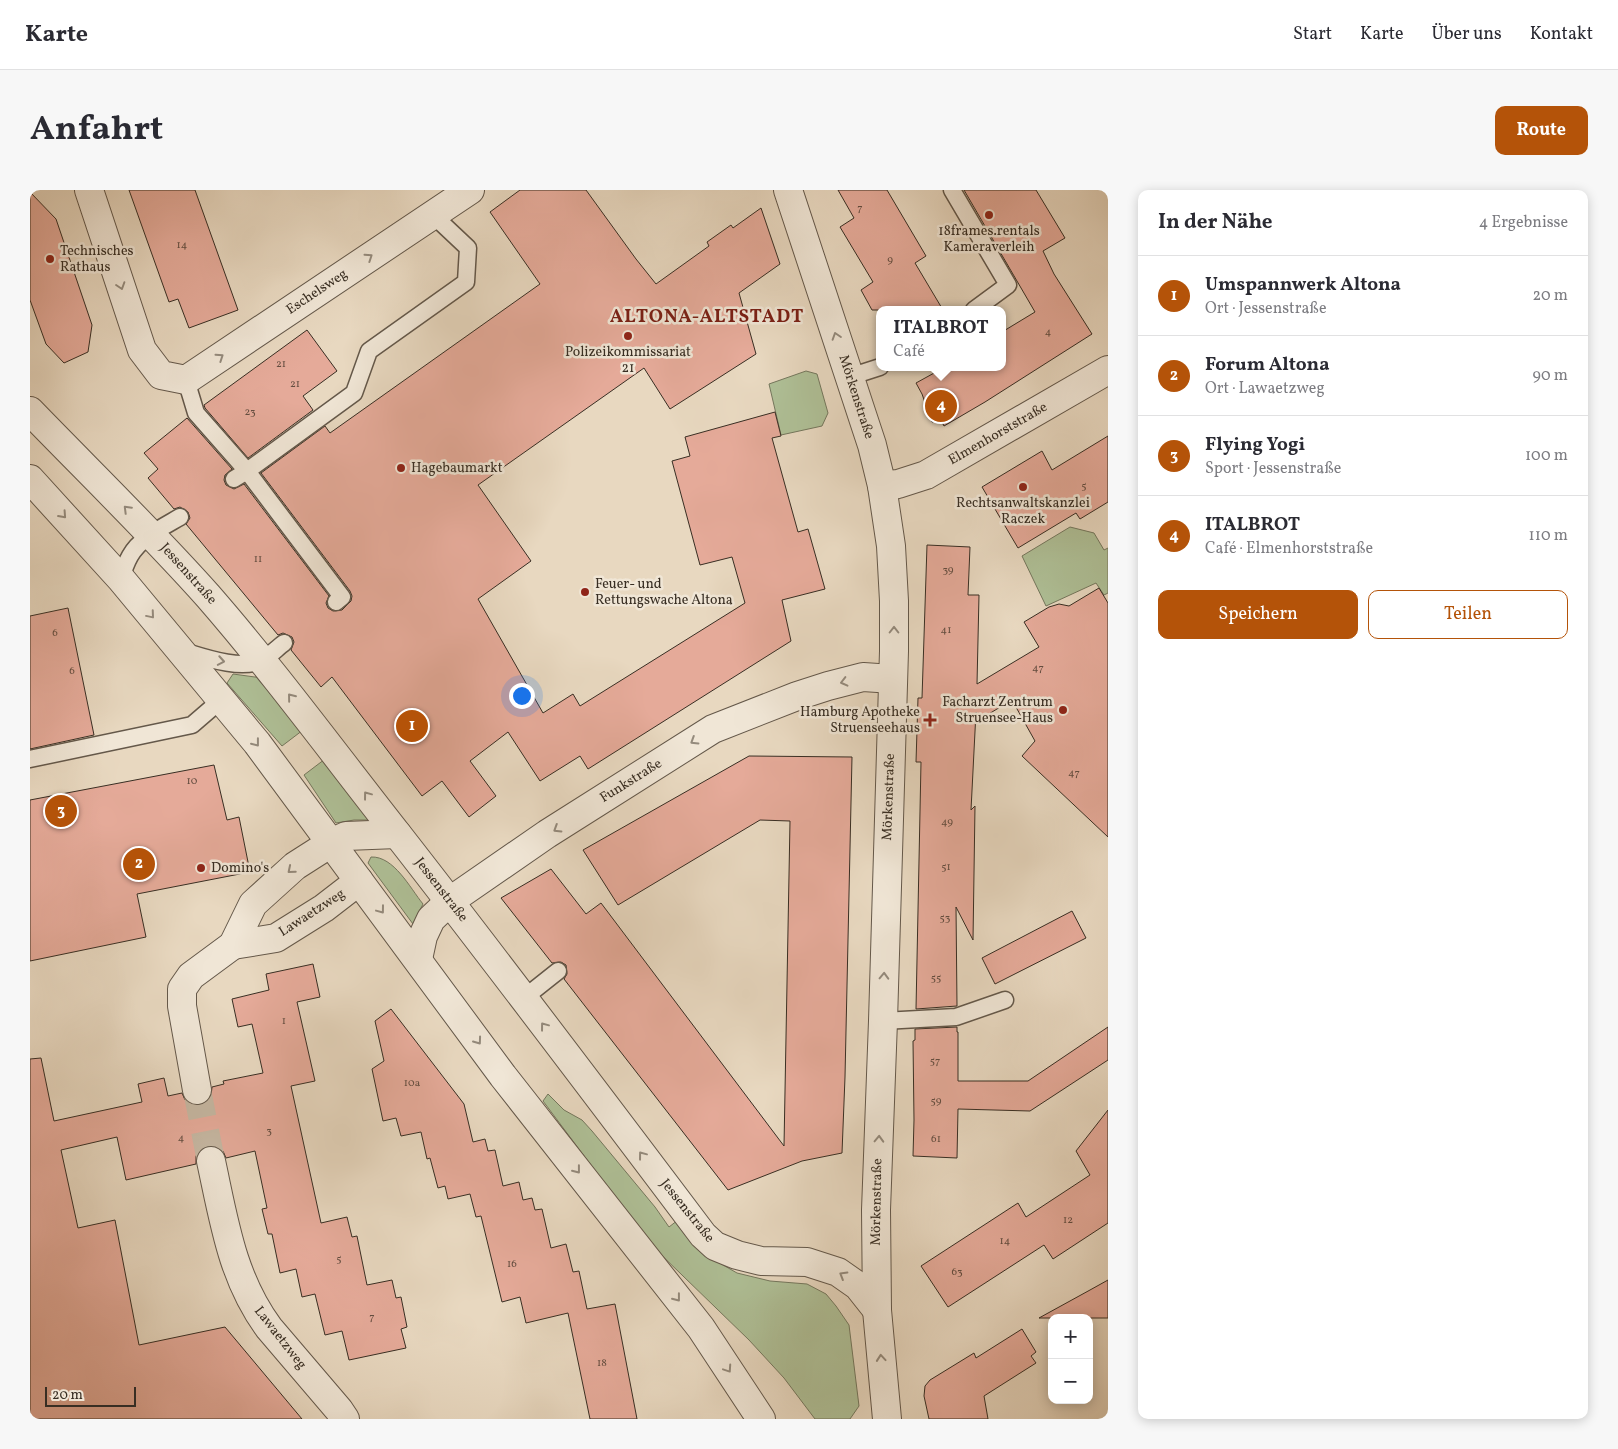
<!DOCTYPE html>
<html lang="de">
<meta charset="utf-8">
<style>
body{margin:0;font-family:Vollkorn,serif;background:#f7f7f7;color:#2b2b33}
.controls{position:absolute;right:15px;bottom:15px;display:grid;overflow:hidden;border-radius:10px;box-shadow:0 2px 12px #0003}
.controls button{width:45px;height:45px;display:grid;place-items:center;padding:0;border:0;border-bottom:1px solid #e1e1e2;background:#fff;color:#2b2b33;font:25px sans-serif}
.scale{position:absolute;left:15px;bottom:12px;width:91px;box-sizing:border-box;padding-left:5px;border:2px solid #382e23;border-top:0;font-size:14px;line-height:18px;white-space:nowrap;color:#382e23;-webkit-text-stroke:4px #f0e6d6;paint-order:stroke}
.you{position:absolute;left:491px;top:505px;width:18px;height:18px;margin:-12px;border:4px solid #fff;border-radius:50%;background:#1a73e8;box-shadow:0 0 0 8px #1a73e833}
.badge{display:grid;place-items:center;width:32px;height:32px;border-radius:50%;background:#b45309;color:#fff;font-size:16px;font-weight:700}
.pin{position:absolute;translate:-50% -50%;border:2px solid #fff;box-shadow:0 1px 5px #0006}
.popup{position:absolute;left:846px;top:116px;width:130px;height:65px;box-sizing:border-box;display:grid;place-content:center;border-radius:10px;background:#fff;filter:drop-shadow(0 1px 4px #0005);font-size:16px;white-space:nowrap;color:#7c7c81}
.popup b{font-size:19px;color:#2b2b33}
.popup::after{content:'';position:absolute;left:50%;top:100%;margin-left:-10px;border:10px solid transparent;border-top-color:#fff}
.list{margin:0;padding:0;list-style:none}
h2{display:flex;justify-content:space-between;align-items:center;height:65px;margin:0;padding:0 20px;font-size:21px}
h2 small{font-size:16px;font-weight:400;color:#7c7c81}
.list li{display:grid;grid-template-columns:32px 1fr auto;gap:15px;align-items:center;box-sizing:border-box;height:80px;padding:0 20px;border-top:1px solid #e1e1e2}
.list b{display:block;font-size:19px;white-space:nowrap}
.list p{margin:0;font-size:16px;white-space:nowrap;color:#7c7c81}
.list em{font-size:16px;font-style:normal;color:#7c7c81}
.actions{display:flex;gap:10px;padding:15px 20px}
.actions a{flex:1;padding:11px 0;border:1px solid #b45309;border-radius:10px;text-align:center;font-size:18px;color:#b45309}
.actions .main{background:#b45309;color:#fff}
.map{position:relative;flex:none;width:1078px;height:1229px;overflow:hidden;border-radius:10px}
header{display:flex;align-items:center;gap:30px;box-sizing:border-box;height:70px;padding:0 25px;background:#fff;border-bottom:1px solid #e1e1e2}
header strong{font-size:24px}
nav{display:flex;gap:28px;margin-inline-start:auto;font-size:18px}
.intro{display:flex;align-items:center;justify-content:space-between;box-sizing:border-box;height:120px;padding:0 30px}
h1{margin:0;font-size:35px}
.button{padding:12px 22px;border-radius:10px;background:#b45309;color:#fff;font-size:18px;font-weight:700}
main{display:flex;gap:30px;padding:0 30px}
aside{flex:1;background:#fff;border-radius:10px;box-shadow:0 2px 12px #0003}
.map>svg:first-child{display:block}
.green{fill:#afc097;stroke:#74775d}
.building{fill:#e5aa99;stroke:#382e23}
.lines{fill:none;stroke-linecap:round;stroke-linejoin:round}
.minor-tunnel{stroke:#c5b6a1;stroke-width:28;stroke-dasharray:28 14;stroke-linecap:butt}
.service-casing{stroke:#64584a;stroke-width:19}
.minor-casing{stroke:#64584a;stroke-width:30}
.tertiary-casing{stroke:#64584a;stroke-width:30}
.service{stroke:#f0e6d6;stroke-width:16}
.minor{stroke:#f0e6d6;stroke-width:28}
.tertiary{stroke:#f0e6d6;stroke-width:28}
.oneway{stroke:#948a7c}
.poi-dot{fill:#8f2418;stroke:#f0e6d6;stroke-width:2}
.labels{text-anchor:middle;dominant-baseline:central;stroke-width:5;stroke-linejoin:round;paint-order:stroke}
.number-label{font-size:11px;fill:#634d40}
.poi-label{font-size:14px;fill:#382e23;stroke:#f0e6d6;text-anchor:start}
.street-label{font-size:14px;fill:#382e23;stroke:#f0e6d6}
.district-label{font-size:19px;font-weight:bold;letter-spacing:1px;fill:#7a1f14;stroke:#f0e6d6}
</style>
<header>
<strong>Karte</strong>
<nav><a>Start</a><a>Karte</a><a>Über uns</a><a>Kontakt</a></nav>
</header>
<div class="intro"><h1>Anfahrt</h1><a class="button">Route</a></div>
<main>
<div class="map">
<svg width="1078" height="1229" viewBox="0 0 1078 1229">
<rect width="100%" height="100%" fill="#e8d8c0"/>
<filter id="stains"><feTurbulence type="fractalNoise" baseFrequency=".004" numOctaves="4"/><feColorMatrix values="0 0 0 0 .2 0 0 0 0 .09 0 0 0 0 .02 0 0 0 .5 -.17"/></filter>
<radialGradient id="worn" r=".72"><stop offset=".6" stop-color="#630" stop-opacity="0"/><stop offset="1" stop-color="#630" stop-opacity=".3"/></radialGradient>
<g class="green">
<polygon points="776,181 787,184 798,223 792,236 751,245 739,194"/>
<polygon points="1040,337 1064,343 1074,360 1078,358 1078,403 1074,405 1066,393 1016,416 992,366"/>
<polygon points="203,484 232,488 277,537 252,556 197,493"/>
<polygon points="299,566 339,630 324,630 306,633 274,585"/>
<path d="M341,667C364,666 380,698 393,714L383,734L338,673Z"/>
<polygon points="518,904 534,920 552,930 562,941 625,1017 639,1037 648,1030 674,1064 707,1083 740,1091 777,1094 796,1104 806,1116 819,1135 829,1216 820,1229 785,1229 754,1188 719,1150 620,1054 513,911"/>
</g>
<g class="building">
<polygon points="99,0 165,0 208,120 159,138 148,109 139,112"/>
<polygon points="490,0 556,0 606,69 626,94 679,56 677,52 701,35 703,38 731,18 750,74 709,103 726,164 640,219 614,178 448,295 501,371 448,409 513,523 543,504 550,516 715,413 702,367 670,375 642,271 660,266 655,247 745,222 751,246 742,248 768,342 778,339 795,399 752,410 761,451 558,579 550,566 510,591 478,542 440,571 466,606 439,627 412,591 392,606 302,487 291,497 261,460 264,452 262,447 253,443 248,445 156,334 160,328 158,322 150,317 144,319 118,288 128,279 114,263 157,228 202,279 195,285 194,290 196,295 204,299 214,294 299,406 296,413 298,418 303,421 312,420 321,411 322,406 320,401 231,283 295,236 300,243 510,94 460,22"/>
<polygon points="808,0 857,0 896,66 885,73 913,120 842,120 831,100 843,92 810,37 824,28"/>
<polygon points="934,0 1006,0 1035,48 1013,61 1024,84 1062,144 955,212 914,236 911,230 902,232 892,204 886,193 915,177 972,177 972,142 1005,122"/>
<polygon points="0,2 26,29 62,135 58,162 34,173 16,154 0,110"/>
<polygon points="277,140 307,181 273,206 283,220 218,268 175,218 174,215"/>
<polygon points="1078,246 1078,312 1050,329 1046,323 988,358 952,297 1012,261 1022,280"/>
<polygon points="897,355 940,357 938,405 949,405 947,494 1009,457 994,432 1019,417 1029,414 1039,416 1069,398 1078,413 1078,647 992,566 1005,551 982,510 952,528 946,522 941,620 945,616 943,750 926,717 927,816 886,819 891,572 886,572 888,508 892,508"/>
<polygon points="38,418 64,545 0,559 0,426"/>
<polygon points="719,566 822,567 815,887 812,963 772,971 698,1000 534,789 537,784 536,775 531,772 522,773 471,708 521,679 556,724 571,713 754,956 760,631 730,630 588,715 553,660"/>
<polygon points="184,575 197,630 209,627 220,682 107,704 116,747 0,771 0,610"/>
<polygon points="1042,721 1056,748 965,794 952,768"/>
<polygon points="283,774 290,807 267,812 285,891 261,896 291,1033 317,1027 322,1047 327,1046 337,1095 362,1090 366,1108 371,1107 377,1137 371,1139 376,1158 319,1170 312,1141 295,1145 285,1104 272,1107 266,1079 250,1083 242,1044 238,1044 232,1019 237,1018 225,961 196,968 193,961 186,956 177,956 170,960 166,966 166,974 96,990 87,947 31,960 48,1038 85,1030 109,1155 195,1137 272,1229 0,1229 0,869 11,868 24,931 112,912 108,894 134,888 138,906 152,903 155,910 161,914 170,915 177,912 181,906 182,897 194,894 193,891 233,883 222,834 208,837 202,809 239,800 236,784"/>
<polygon points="361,819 434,914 443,952 455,949 458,961 465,960 473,996 489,992 493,1010 502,1008 505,1020 512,1019 521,1058 536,1054 543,1082 549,1081 557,1119 585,1114 607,1229 560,1229 538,1123 496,1133 490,1107 472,1112 451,1026 446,1027 440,1004 418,1009 415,996 408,998 400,968 397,969 391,942 371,946 366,928 353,931 342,879 354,871 345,831"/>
<polygon points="927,837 927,842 928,842 928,891 998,891 1078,837 1078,870 1000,921 928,919 927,968 883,966 884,930 883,851 885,850 885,839"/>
<polygon points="1078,920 1078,1033 1023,1069 1014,1055 918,1117 891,1076 988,1013 996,1027 1060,985 1046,961"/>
<polygon points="1078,1090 1078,1128 1009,1128 1060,1100"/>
<polygon points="992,1139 1006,1162 1001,1166 1006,1173 954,1206 958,1229 899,1229 894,1206 895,1196 900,1190 944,1163 946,1168"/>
</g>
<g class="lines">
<polyline class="minor-tunnel" points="167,900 181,971"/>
<g class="service-casing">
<g id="service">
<polyline points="922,0 978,95 944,120"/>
<polyline points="819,187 850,177"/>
<polyline points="156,190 166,223 217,281 312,407 306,412"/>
<polyline points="204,289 217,281 324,203 339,161 436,92 438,58 403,25"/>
<path d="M91,389C93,382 96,373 100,366C110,348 133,337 150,327"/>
<path d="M153,461C173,467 212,481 232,470C240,466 247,458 254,453"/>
<polyline points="0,569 162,535 191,510"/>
<polyline points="494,808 528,781"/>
<polyline points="853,831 926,827 975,810"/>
</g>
</g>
<g class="minor-casing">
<g id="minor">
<polyline points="59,0 112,160 131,185 156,190 440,0"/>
<path d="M0,221C60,283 121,342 178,406C245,483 305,565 368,645C471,777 572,911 673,1045L685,1056L707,1065L731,1071L777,1072L808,1082L828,1096L847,1120"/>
<polyline points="852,296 868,294 896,285 1078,180"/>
<polyline points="203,755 246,748 294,718 329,691"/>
<polyline points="388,769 393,746 401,729 420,711 517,644 683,539 767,506 798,496 833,487 863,489"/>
<polyline points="167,900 152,816 152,799 161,786 203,755 223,714 265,676 301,653 316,646 367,644"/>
<path d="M181,971C194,1031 202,1088 239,1138L309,1220L315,1229"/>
</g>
</g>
<g class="tertiary-casing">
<g id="tertiary">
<polyline points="758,0 842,255 852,296 861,356 864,411 864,461 853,831 846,1020 847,1120 857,1229"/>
<polyline points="0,289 91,389 227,553 473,886 671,1138 731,1229"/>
</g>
</g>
<use href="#service" class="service"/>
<use href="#minor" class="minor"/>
<use href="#tertiary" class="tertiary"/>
</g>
<defs><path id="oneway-chevron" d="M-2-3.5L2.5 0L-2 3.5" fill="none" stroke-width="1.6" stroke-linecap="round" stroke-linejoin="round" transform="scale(1.25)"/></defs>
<g class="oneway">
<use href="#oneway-chevron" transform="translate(339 67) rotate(-34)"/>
<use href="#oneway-chevron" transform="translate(91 96) rotate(72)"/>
<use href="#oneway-chevron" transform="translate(806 146) rotate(-108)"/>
<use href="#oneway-chevron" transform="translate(190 167) rotate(-34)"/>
<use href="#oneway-chevron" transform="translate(97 319) rotate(-135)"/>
<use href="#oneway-chevron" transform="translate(33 325) rotate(48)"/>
<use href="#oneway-chevron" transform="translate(121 425) rotate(50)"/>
<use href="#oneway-chevron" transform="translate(864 440) rotate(-90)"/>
<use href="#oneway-chevron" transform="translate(191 471) rotate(10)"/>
<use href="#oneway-chevron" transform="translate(814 492) rotate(166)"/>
<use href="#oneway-chevron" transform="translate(261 507) rotate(-129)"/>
<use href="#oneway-chevron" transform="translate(664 551) rotate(148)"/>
<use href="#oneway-chevron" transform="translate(226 553) rotate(52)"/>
<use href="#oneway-chevron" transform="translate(337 605) rotate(-127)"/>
<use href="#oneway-chevron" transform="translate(527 639) rotate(148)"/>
<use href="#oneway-chevron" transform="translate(261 680) rotate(140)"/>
<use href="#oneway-chevron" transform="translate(351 720) rotate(53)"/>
<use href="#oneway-chevron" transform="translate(854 786) rotate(-88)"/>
<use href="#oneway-chevron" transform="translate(514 836) rotate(-127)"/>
<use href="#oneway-chevron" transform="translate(448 851) rotate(54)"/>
<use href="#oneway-chevron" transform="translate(849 949) rotate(-88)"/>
<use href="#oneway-chevron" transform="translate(612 965) rotate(-127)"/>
<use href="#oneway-chevron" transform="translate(547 980) rotate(52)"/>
<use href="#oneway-chevron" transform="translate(813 1085) rotate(-149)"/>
<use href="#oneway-chevron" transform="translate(647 1108) rotate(52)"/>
<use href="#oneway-chevron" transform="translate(851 1168) rotate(-95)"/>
<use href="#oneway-chevron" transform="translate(698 1179) rotate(56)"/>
</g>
<g class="poi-dot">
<circle cx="959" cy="25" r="5"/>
<circle cx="20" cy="69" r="5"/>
<circle cx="598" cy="146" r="5"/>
<circle cx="371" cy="278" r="5"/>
<circle cx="993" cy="297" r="5"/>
<circle cx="555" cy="402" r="5"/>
<circle cx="1033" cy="520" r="5"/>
<path d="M897.5 522.5h5v5h5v5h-5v5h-5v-5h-5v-5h5z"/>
<circle cx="171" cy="678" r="5"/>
</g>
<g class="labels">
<g class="number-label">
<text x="830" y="18">7</text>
<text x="152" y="55">14</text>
<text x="860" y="70">9</text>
<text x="1018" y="142">4</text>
<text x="251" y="174">21</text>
<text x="265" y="194">21</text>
<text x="220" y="222">23</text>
<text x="1054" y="296">5</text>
<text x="228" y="369">11</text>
<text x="918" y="380">39</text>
<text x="916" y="440">41</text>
<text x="25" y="443">6</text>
<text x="1008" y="478">47</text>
<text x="42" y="481">6</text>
<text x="1044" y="583">47</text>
<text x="162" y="591">10</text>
<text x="917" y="632">49</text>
<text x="916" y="677">51</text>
<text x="915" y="728">53</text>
<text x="906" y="788">55</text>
<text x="254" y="831">1</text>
<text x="905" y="871">57</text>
<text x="382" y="893">10a</text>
<text x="906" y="911">59</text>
<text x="239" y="941">3</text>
<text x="151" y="948">4</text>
<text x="906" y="949">61</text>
<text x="1038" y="1030">12</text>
<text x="975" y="1051">14</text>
<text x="309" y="1069">5</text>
<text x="482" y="1074">16</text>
<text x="927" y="1082">63</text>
<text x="342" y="1127">7</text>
<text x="572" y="1173">18</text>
</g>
<g class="poi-label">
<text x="959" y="41" text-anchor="middle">18frames.rentals<tspan x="959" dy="16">Kameraverleih</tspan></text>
<text x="30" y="61">Technisches<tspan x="30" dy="16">Rathaus</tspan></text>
<text x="598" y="162" text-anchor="middle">Polizeikommissariat<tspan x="598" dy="16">21</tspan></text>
<text x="381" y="278">Hagebaumarkt</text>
<text x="993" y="313" text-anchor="middle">Rechtsanwaltskanzlei<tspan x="993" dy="16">Raczek</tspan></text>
<text x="565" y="394">Feuer- und<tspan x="565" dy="16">Rettungswache Altona</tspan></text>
<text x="1023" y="512" text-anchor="end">Facharzt Zentrum<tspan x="1023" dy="16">Struensee-Haus</tspan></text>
<text x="890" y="522" text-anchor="end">Hamburg Apotheke<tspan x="890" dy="16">Struenseehaus</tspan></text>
<text x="181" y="678">Domino's</text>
</g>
<g class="street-label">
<text transform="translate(287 102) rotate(-34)">Eschelsweg</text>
<text transform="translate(826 207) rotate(72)">Mörkenstraße</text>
<text transform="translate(968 244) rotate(-30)">Elmenhorststraße</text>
<text transform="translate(158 384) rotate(48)">Jessenstraße</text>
<text transform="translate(601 591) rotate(-32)">Funkstraße</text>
<text transform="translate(859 607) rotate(-88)">Mörkenstraße</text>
<text transform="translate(411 700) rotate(52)">Jessenstraße</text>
<text transform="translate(282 723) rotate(-33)">Lawaetzweg</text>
<text transform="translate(847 1012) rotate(-89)">Mörkenstraße</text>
<text transform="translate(657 1021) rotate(51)">Jessenstraße</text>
<text transform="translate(250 1148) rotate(52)">Lawaetzweg</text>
</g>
<g class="district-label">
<text x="677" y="127">ALTONA-ALTSTADT</text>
</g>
</g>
<rect width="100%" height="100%" filter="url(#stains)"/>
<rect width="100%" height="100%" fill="url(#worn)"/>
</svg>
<div class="controls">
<button>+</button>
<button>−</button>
</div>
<div class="scale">20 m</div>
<div class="you"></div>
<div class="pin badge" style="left:382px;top:536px">1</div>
<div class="pin badge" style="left:109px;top:674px">2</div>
<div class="pin badge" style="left:31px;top:621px">3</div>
<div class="pin badge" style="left:911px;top:216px">4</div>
<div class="popup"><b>ITALBROT</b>Café</div>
</div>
<aside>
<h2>In der Nähe<small>4 Ergebnisse</small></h2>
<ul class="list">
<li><span class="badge">1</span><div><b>Umspannwerk Altona</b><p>Ort · Jessenstraße</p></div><em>20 m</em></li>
<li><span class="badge">2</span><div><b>Forum Altona</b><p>Ort · Lawaetzweg</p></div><em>90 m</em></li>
<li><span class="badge">3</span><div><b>Flying Yogi</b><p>Sport · Jessenstraße</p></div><em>100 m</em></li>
<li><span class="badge">4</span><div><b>ITALBROT</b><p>Café · Elmenhorststraße</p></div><em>110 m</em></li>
</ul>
<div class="actions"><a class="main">Speichern</a><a>Teilen</a></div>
</aside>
</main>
